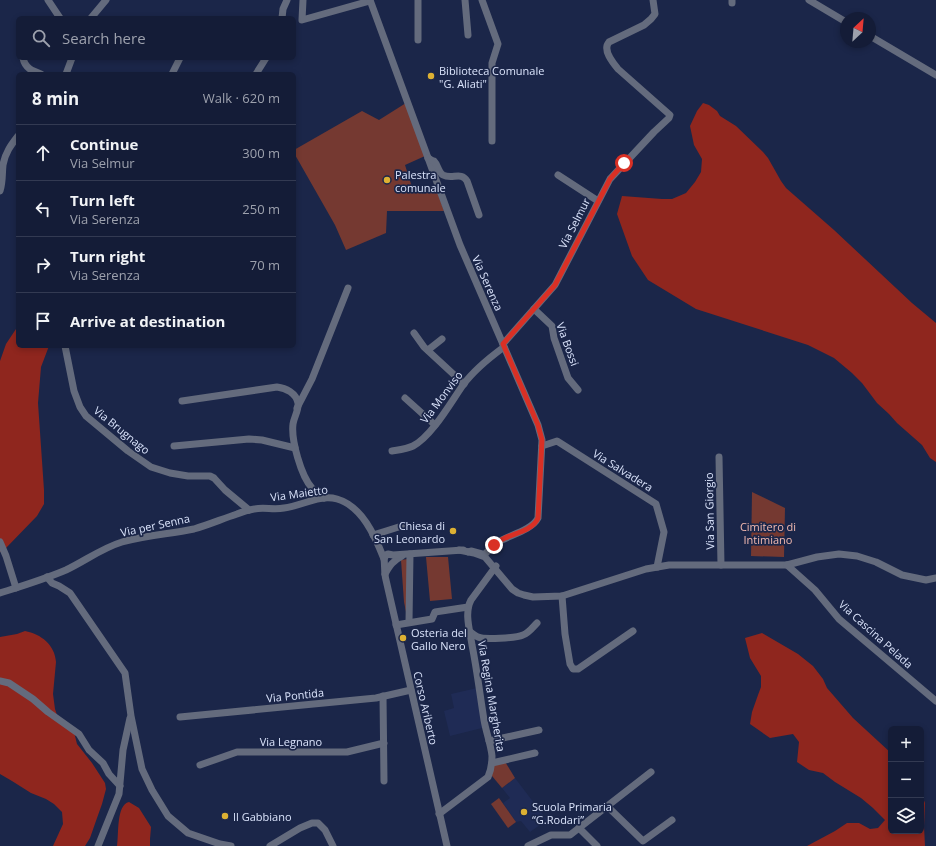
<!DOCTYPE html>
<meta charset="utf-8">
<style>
body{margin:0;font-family:"Open Sans",sans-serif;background:#212942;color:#f1f3f6}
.controls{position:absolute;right:12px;bottom:12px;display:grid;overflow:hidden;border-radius:6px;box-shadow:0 2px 6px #0003}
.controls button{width:36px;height:36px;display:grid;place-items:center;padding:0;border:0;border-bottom:1px solid #333a52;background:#141c37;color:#f1f3f6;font:20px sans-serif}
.compass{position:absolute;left:840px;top:12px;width:36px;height:36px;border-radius:50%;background:#141c37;box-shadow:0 2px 6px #0003;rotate:26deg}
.stop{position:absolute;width:12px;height:12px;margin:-9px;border:3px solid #d93025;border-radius:50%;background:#fff}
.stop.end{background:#d93025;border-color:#fff;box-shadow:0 1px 4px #0008}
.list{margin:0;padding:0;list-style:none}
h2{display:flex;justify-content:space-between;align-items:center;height:52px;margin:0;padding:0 16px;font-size:17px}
h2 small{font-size:13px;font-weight:400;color:#9da1ad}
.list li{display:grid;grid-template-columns:26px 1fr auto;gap:12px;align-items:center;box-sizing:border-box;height:56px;padding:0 16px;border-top:1px solid #333a52}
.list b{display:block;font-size:15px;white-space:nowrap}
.list p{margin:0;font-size:13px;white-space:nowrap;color:#9da1ad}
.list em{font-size:13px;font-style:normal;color:#9da1ad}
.icon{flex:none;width:22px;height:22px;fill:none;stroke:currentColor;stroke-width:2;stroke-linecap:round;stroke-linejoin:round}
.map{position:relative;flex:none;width:936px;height:846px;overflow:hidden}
.search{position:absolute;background:#141c37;box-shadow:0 2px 6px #0003;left:16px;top:16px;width:280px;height:44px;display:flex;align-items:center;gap:10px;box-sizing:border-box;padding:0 14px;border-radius:6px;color:#9da1ad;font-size:15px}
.panel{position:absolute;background:#141c37;box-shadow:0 2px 6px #0003;left:16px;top:72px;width:280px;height:276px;border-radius:6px}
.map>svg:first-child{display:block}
.built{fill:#1f2b55}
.green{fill:#753931}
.forest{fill:#8f261e}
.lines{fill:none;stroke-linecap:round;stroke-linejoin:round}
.minor{stroke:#646b7d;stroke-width:7}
.route{stroke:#d93025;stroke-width:5}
.poi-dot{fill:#ddb133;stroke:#1b2649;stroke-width:1.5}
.labels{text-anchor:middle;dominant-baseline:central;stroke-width:3.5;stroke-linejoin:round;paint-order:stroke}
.poi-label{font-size:11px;fill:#dae3fb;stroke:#1b2649;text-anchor:start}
.street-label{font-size:11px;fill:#dae3fb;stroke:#1b2649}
.park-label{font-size:11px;fill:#f3bab1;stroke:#1b2649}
</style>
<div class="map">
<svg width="936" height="846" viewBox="0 0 936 846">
<rect width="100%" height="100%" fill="#1b2649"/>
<g class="built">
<polygon points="477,688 486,727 450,736 444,711 454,708 451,694"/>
<polygon points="515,778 547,820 530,832 521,821 516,822 503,803 510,798 502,788"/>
</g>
<g class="green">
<polygon points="406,103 425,156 405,165 412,187 437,190 444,211 387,211 386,233 346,250 335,225 294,153 294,150 362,111 379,120"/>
<polygon points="752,492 785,508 784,557 751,556"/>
<polygon points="426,557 448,557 452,599 430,601"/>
<polygon points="408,559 407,617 404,602 401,560"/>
<polygon points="504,760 515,778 502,788 492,776 492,763"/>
<polygon points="499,798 516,822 508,828 491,804"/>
</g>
<g class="forest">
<polygon points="703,103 709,105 717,111 720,116 736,126 763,152 768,158 781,181 786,188 834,230 912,303 936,323 936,462 930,458 922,445 897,423 889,414 877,403 862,383 852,373 834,358 808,345 696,309 648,280 632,256 617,214 622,196 662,199 672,199 686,193 695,182 701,172 702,159 694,145 690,126 697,111"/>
<polygon points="18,326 18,346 49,346 41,367 38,403 44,490 44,504 37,516 5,549 0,552 0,361 6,344"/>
<path d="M25,631C41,634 55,645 56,662L53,694L55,709L57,715L74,732L77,744L92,763L105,783L106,789L102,804L97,818L90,838L85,846H53L63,824L62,812L54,804L46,799L31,793L12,781L0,774V637L17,634Z"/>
<polygon points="762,633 798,654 813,666 823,679 827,688 853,718 891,753 891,831 921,831 921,793 925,803 924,826 925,846 807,846 835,831 847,823 859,823 870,829 878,828 885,820 873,808 861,798 835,782 823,773 809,770 797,762 799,742 793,734 770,738 750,724 752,712 758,695 761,687 761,676 750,658 745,638"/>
<path d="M129,802L139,808L151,827L150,839V846H117C119,835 116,805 129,802Z"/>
</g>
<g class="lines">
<g class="minor">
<polyline points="48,0 60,18"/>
<polyline points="303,0 302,20 370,1"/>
<path d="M370,0L460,245L538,425L542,440L538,518C532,530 510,535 498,542L494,545L485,554H482L471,551L468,552"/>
<polyline points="418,0 418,40"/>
<polyline points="465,0 468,35"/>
<polyline points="482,0 498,44 492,63 492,141"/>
<polyline points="809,0 846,22"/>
<polyline points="732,3 732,0"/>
<polyline points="91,18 106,0"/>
<polyline points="282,18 283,9 287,0"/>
<polyline points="870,36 936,75"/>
<path d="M23,58C25,68 32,71 41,74"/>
<polyline points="66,74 72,58"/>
<polyline points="172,74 180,58"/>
<polyline points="256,74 266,58"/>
<path d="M428,158C428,158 433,161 434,161C438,165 438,172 443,175C452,180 461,171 467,181L479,215"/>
<polyline points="558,175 598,201"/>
<path d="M0,191C3,182 2,173 3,165C5,153 11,145 18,136"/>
<polyline points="534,309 552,326 554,338 568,378 578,390"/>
<polyline points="414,333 424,347 464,384"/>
<path d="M503,344L555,285L610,179L654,132L669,118L670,115L618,69C613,63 602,50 609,42L644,25L651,19L655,14L653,0"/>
<polyline points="65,346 74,391 80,407 86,416 128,451 151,467 170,473 188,476 210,476 214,478 225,490 249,510"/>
<polyline points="428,350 442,339"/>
<polyline points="405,398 435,425"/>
<path d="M182,401L277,387C286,388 296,393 298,403C299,410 294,417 293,424C291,440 301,476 312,488C315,492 320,495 324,498"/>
<polyline points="297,408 312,379 348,288"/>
<polyline points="174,446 249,439 262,440 295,448"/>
<polyline points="542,446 557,441 656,504 664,532 657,567"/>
<path d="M392,451C398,450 407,449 413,446C432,436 451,402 463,385C474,370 489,358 504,347"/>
<polyline points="719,457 721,565"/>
<polyline points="373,535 386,531 405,525"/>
<polyline points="0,542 6,556 16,588"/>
<polyline points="459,550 474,553 485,557 512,589 518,593 524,595 533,597 562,596 646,569 669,565 787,565 817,557 839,554 857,556 876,562 902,575 926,580 936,578"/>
<polyline points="787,565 815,590 839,619 936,701"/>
<path d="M385,574C390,565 393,561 402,556"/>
<polyline points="47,577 52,583 59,586 70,593 125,673 131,716 142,769 152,790 168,816 188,833 220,844 231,846"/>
<path d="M0,593C22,586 45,579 66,570C85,561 102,548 122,542C146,535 170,534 194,529C208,525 222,519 237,514C242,512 248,510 254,509C264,507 274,510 284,508C302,506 319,494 337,499C362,506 375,536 384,559"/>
<polyline points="562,596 565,634 570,664 573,669 578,669 633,631"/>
<polyline points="409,622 410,554"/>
<polyline points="396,625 432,619 435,612 468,607"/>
<path d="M470,632C472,633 475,636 478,637C484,640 516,638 523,635C529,633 533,627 537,623"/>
<polyline points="0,681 9,683 33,699 48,712 79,734 89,750 103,763 109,774 120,786"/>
<polyline points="383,696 384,781"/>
<polyline points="180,717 376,698 411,690"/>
<polyline points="489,741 539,730"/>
<polyline points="492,763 535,753"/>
<polyline points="200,765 237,752 347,752 384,743"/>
<polyline points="607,806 643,841 672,820"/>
<path d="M439,814L488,777C491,770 492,764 492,756C491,745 486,732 484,720C480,695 477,670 472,645C470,631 464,613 471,600L496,566"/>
<polyline points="579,828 597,846"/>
<polyline points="98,846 119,794 123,750 130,718"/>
<polyline points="270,846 300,828 312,823 318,823 325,830 333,846"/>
<path d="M447,846C426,757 407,668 386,580C384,573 385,565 384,559L386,555L388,554L393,555L463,550"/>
<polyline points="528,846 551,835 570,835 651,772"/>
</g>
</g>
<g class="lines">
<path class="route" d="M494,545C497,542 501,540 505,538C516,533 533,530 538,518L542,440L538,425L503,344L555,285L610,179L624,163"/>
</g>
<g class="poi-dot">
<circle cx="431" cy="76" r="4"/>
<circle cx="387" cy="180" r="4"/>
<circle cx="453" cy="531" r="4"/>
<circle cx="403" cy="638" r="4"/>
<circle cx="524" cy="812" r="4"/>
<circle cx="225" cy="816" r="4"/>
</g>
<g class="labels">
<g class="poi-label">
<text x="439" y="70">Biblioteca Comunale<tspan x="439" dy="13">"G. Aliati"</tspan></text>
<text x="395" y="174">Palestra<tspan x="395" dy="13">comunale</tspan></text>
<text x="445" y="525" text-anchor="end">Chiesa di<tspan x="445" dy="13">San Leonardo</tspan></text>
<text x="411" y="632">Osteria del<tspan x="411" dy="13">Gallo Nero</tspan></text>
<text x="532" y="806">Scuola Primaria<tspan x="532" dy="13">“G.Rodari”</tspan></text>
<text x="233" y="816">Il Gabbiano</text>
</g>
<g class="street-label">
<text transform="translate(574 223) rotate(-63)">Via Selmur</text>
<text transform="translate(488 283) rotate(66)">Via Serenza</text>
<text transform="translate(568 344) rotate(70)">Via Bossi</text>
<text transform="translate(441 397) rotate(-53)">Via Monviso</text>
<text transform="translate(122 430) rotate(39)">Via Brugnago</text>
<text transform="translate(623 470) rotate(32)">Via Salvadera</text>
<text transform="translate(299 493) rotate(-8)">Via Maietto</text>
<text transform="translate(709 511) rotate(-91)">Via San Giorgio</text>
<text transform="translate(155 525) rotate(-12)">Via per Senna</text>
<text transform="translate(876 634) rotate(42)">Via Cascina Pelada</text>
<text transform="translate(295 695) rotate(-6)">Via Pontida</text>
<text transform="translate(492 696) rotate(80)">Via Regina Margherita</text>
<text transform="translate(426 708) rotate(77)">Corso Ariberto</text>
<text x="291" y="741">Via Legnano</text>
</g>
<g class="park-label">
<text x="768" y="526">Cimitero di<tspan x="768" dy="13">Intimiano</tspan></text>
</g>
</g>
</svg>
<div class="controls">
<button>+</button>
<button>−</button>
<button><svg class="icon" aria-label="layers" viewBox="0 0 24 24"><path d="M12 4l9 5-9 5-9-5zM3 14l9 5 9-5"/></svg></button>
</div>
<svg class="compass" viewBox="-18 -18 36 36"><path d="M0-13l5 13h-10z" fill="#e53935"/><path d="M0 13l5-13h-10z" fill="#9da1ad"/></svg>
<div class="stop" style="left:624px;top:163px"></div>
<div class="stop end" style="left:494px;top:545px"></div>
<div class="search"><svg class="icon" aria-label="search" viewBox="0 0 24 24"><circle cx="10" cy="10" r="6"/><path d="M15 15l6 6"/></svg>Search here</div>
<section class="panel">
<h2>8 min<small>Walk · 620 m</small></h2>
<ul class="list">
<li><svg class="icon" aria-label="ahead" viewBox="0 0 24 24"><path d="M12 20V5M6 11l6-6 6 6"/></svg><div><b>Continue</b><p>Via Selmur</p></div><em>300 m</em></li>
<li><svg class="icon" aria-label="left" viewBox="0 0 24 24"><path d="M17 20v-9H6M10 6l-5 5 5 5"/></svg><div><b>Turn left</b><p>Via Serenza</p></div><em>250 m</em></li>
<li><svg class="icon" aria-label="right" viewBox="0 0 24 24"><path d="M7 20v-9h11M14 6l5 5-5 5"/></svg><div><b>Turn right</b><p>Via Serenza</p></div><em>70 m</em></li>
<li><svg class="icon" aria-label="arrive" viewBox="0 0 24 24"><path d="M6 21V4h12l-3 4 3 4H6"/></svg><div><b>Arrive at destination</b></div></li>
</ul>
</section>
</div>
